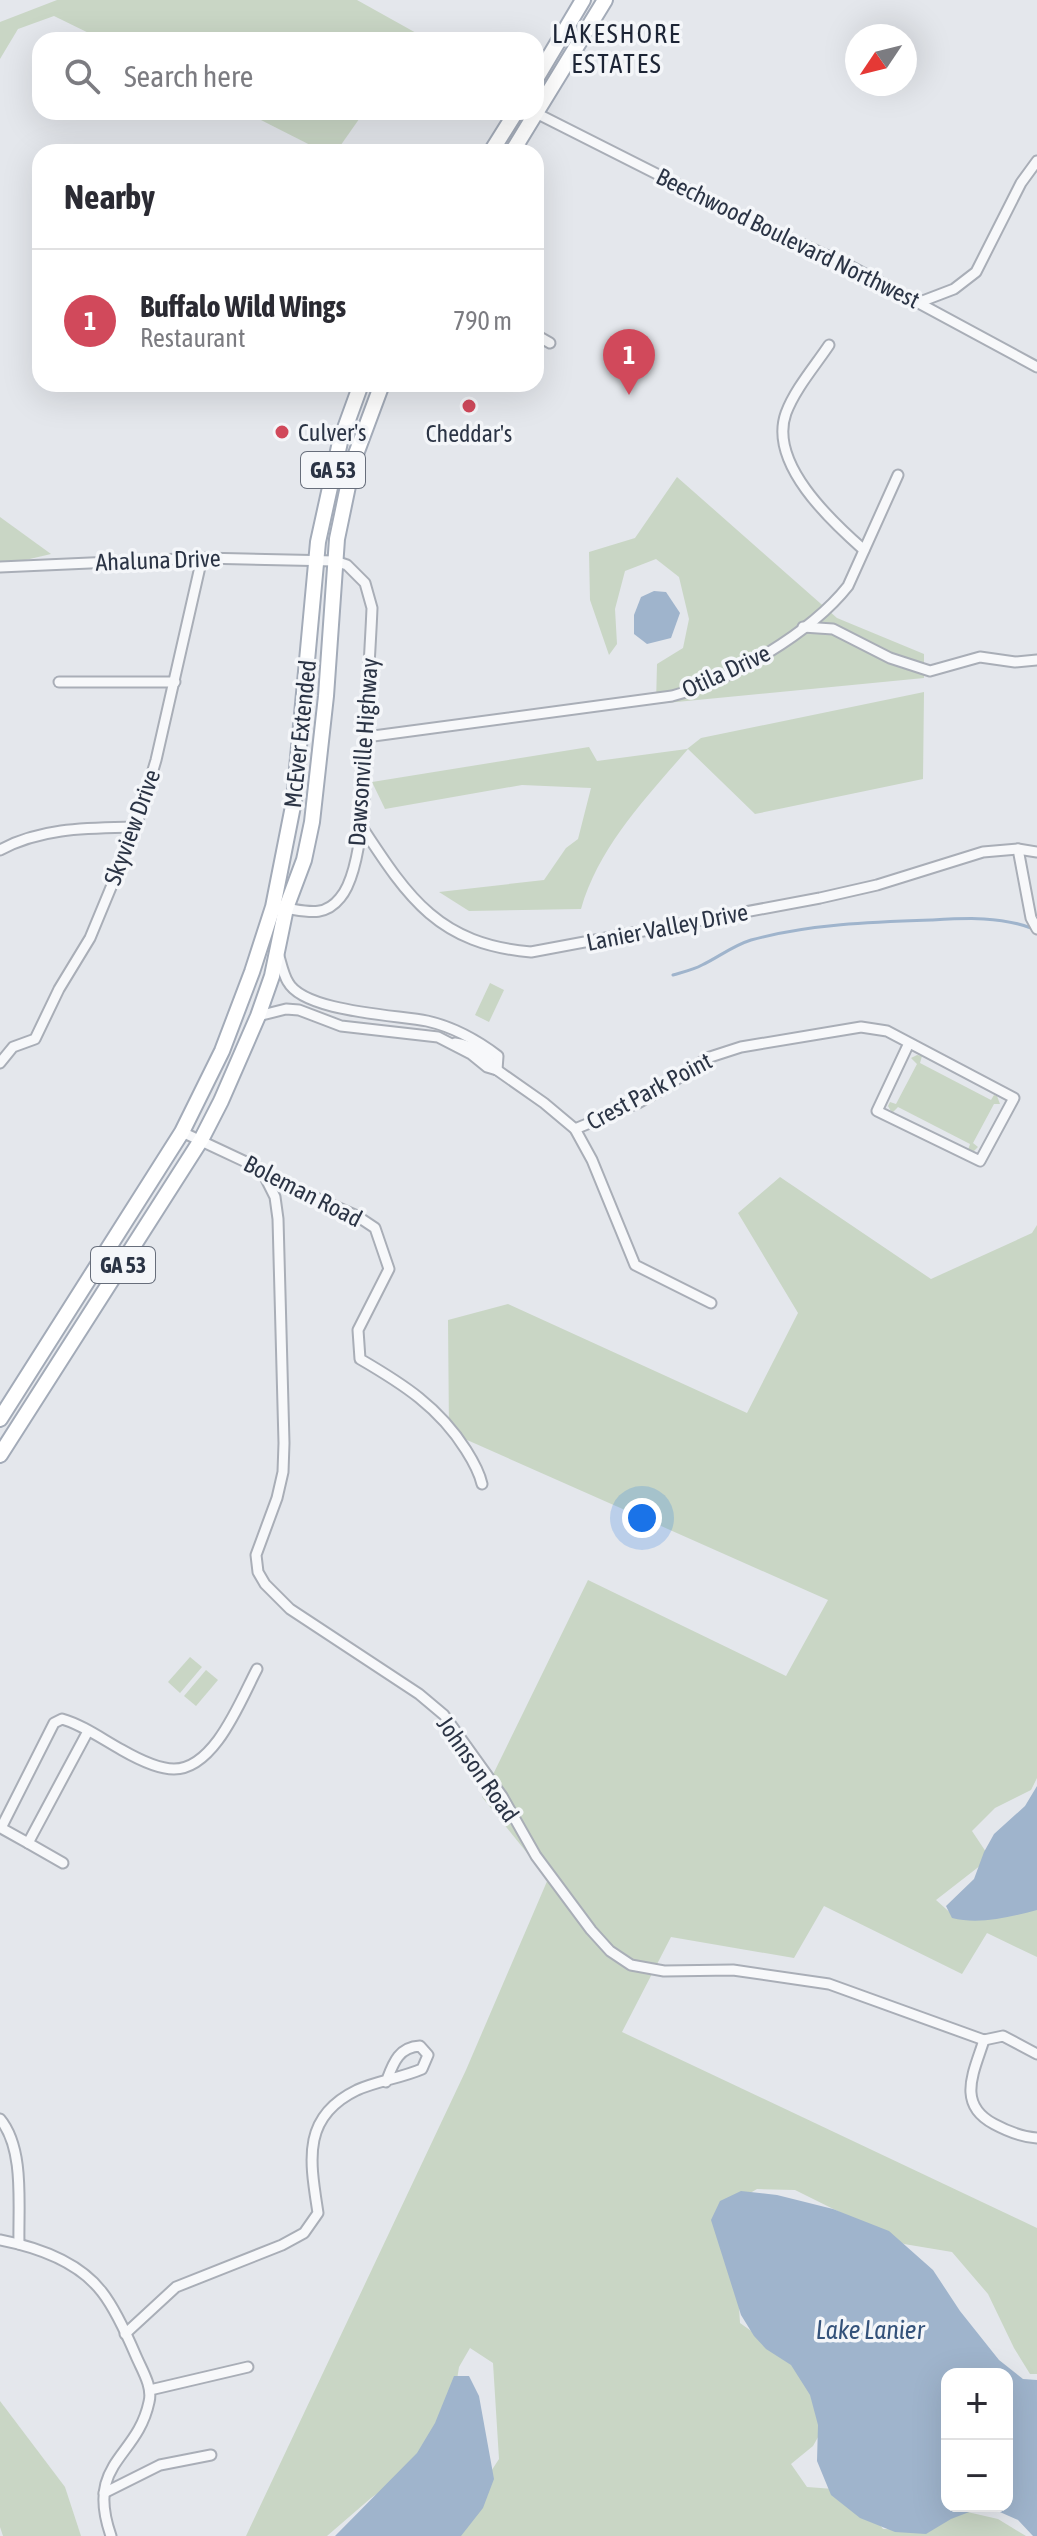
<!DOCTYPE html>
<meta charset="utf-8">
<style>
body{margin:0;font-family:"Asap Condensed",sans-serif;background:#f2f2f3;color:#2b2b33}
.controls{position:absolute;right:24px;bottom:24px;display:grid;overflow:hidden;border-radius:16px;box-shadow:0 8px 32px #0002}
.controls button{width:72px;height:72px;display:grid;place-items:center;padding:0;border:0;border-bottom:2px solid #e1e1e2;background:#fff;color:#2b2b33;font:40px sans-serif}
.compass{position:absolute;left:845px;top:24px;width:72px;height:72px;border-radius:50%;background:#fff;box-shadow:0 8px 32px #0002;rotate:235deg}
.you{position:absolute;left:642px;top:1518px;width:28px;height:28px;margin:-20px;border:6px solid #fff;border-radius:50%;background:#1a73e8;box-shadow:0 0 0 12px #1a73e833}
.badge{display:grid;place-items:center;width:52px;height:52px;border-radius:50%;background:#d1495b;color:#fff;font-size:26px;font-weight:700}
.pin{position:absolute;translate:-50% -66px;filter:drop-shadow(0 2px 4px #0008)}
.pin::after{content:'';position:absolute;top:42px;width:28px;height:24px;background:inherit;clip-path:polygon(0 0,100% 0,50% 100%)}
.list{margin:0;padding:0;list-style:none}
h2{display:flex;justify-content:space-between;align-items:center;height:104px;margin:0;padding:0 32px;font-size:34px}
h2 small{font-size:26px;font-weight:400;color:#7c7c81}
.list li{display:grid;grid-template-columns:52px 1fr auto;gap:24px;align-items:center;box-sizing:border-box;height:144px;padding:0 32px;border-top:2px solid #e1e1e2}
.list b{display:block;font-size:30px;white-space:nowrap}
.list p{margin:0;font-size:26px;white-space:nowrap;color:#7c7c81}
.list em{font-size:26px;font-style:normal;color:#7c7c81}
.icon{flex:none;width:44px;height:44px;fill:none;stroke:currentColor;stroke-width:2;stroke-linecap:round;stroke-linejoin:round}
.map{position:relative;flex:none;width:1037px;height:2536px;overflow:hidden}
.search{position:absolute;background:#fff;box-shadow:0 8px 32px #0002;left:32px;top:32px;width:512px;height:88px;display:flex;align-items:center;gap:20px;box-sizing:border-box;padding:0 28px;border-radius:24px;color:#7c7c81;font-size:30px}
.panel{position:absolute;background:#fff;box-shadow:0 8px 32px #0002;left:32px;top:144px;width:512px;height:248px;border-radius:24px}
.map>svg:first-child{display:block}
.green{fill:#c9d6c5}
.water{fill:#9fb4cc;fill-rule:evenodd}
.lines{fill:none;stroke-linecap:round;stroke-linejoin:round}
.stream{stroke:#9fb4cc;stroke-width:3}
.street-casing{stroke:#a9aeb7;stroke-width:13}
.primary-casing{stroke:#a3abb8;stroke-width:18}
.street{stroke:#f7f8fa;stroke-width:9}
.primary{stroke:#fff;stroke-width:14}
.poi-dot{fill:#d1495b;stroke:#f4f6f9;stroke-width:3}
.labels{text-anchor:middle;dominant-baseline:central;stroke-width:7;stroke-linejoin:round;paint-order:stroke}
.shield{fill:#f4f6f9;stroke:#676e7b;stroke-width:2}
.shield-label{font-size:22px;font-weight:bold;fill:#2b3445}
.street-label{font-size:24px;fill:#2b3445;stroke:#f4f6f9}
.poi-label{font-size:24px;fill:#2b3445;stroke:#f4f6f9;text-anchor:start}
.neighbourhood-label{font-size:26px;letter-spacing:2px;fill:#1d2536;stroke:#f4f6f9}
.water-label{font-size:26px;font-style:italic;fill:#34527a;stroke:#f4f6f9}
</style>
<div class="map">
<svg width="1037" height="2536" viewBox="0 0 1037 2536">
<rect width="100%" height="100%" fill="#e4e7ec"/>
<g class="green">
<polygon points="57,0 357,0 418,34 414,40 103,40 54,16 18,29 0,59 0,22"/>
<polygon points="245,112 364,112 336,152 324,152"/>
<polygon points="677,477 837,618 924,654 924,678 656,704 657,664 683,648 689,619 679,577 656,559 625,571 615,609 617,644 609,655 590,600 589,552 635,538"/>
<polygon points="0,517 51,554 0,566"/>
<path d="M924,692L923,779L755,814L688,749C646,798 599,846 581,909L469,911L439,892L544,880L566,848L578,839L591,788L522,785L385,809L372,782L589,747L597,761L687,749L701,738Z"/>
<polygon points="490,983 504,990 489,1022 475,1015"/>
<polygon points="917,1055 922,1056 920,1063 991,1100 994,1095 997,1096 1000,1104 994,1104 973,1143 978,1147 974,1151 968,1150 970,1144 898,1107 892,1113 888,1106 890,1102 896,1104 917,1064 911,1058"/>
<polygon points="780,1177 931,1279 1032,1233 1037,1225 1037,1778 1031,1790 995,1808 972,1831 990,1858 936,1900 955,1917 1037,1904 1037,1957 987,1933 962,1974 824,1906 794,1958 671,1937 622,2032 1037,2228 1037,2374 1030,2374 1014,2348 988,2294 952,2252 904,2244 795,2190 757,2189 721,2210 738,2292 740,2323 816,2377 830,2416 813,2446 791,2464 807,2487 834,2489 860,2497 883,2529 923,2530 963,2511 998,2519 1026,2536 449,2536 499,2459 493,2363 470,2348 459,2367 451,2418 421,2463 371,2498 327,2536 246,2536 466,2070 548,1879 482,1797 588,1580 786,1676 828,1600 449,1432 448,1320 508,1304 747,1413 798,1313 738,1213"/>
<polygon points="190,1657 202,1667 180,1693 168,1682"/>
<polygon points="206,1670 218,1680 196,1706 184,1696"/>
<polygon points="0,2401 65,2487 81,2536 3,2536 0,2527"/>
</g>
<g class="water">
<polygon points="654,591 666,592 680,613 671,638 647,644 634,634 634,615 641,597"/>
<path d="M1037,1786V1910C1010,1917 979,1925 952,1918L946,1906L974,1879L984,1852L994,1834L1025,1806Z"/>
<path d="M741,2191L777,2195L833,2209L889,2231L933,2270L960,2311L999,2360L1023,2379L1037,2380V2536H1033L1018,2520L993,2509H977L951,2519L926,2534L895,2532L860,2518L831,2495L817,2461L818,2425L810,2395L791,2365L766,2349L754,2336L741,2315L711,2220L720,2201ZM947,2374H1007V2506H947Z"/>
<polygon points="454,2376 469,2376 479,2396 494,2479 483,2508 461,2536 335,2536 417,2453 435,2423"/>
</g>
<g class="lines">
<path class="stream" d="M673,975C683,972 693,970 702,965C719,957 732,946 751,940C810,924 872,922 932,920C967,918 1001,916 1034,929"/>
<g class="street-casing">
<g id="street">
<polyline points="534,112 736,214 852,267 1037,367"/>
<polyline points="920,302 954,289 976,272 1021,183 1037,161"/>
<polyline points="536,335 550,343"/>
<path d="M829,345C815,366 795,389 786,413C768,463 831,521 864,550"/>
<path d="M0,567L202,558L335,561L347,565L365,583L372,608C371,634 369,661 368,688C366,734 369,865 340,898C324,918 306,911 284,908"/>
<polyline points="803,627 833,629 890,658 930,671 980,657 1015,662 1037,660"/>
<polyline points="59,682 175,682"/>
<path d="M366,737L672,696C729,681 811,633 848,586L898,475"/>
<path d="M362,827C409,899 439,944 531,952L820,898L877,885L983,852L1018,849L1037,852"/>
<polyline points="1018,849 1031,918 1037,929"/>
<path d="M0,850C42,827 90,828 136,827"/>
<path d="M278,953C281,962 283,974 288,982C304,1012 397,1015 427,1021C453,1027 477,1040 498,1056L497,1070"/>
<polyline points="258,1016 286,1009 299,1010 341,1026 438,1037 471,1054 487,1067 497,1070 544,1103 575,1129 592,1160 635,1265 711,1303"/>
<path d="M455,1043C472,1045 488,1055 497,1070"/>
<polyline points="0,1063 13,1047 35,1039 59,989 90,938 136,827 156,760 202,558"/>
<polyline points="575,1129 638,1103 663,1089 707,1058 741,1047 861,1027 887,1031 1014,1098 980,1161 877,1111 909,1043"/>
<path d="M182,1132L261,1169L291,1187L357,1216L375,1228L389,1269L358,1330L360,1359C403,1384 439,1407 466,1450C473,1461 479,1471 482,1484"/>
<polyline points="261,1169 275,1197 278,1219 284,1443 283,1472 277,1498 256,1555 258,1572 265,1584 290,1609 419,1694 444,1715 502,1796 536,1856 591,1930 610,1951 631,1965 664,1971 733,1970 829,1984 984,2040 1003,2036 1037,2054"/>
<path d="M88,1731L28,1843L1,1828L54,1723L62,1719C83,1725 102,1739 122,1750C136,1758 157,1769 174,1769C215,1769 241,1699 257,1669"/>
<polyline points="28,1843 63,1863"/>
<path d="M984,2040C974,2072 956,2104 994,2124C1007,2131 1022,2137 1037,2138"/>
<path d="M0,2119C25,2149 18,2206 19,2244"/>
<path d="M0,2240C36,2247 78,2261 102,2292C116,2310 127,2335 136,2356C142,2370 153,2387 149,2402C137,2459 85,2462 111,2536"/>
<path d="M125,2334L176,2287L282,2245L304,2233L318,2213C310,2161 301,2117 357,2090C377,2081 401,2078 422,2069L428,2055L420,2046C398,2047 393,2064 386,2082"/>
<polyline points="150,2390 248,2367"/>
<polyline points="104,2493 160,2465 211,2455"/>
</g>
</g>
<g class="primary-casing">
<g id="primary">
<polyline points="536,79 583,0"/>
<polyline points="491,152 516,112"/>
<polyline points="512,152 605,0"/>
<polyline points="0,1419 182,1132 222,1051 252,972 273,907 294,801 318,542 340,442 361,384"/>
<polyline points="0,1455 201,1140 221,1101 258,1016 272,976 286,908 304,860 312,822 326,696 337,539 353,462 382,384"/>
</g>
</g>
<use href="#street" class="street"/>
<use href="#primary" class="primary"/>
</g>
<g class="poi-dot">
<circle cx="469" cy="406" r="8"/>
<circle cx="282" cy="432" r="8"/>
</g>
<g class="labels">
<g class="shield">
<rect x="301" y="452" width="64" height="36" rx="6"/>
<rect x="91" y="1247" width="64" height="36" rx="6"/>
</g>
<g class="shield-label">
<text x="333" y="470">GA 53</text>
<text x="123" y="1265">GA 53</text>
</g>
<g class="street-label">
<text transform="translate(788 238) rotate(26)">Beechwood Boulevard Northwest</text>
<text transform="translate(158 560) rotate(-2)">Ahaluna Drive</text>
<text transform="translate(726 671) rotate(-25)">Otila Drive</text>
<text transform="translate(300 734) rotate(-84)">McEver Extended</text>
<text transform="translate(363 752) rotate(-86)">Dawsonville Highway</text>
<text transform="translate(132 827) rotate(-70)">Skyview Drive</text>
<text transform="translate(667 927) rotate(-11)">Lanier Valley Drive</text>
<text transform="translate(649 1091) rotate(-28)">Crest Park Point</text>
<text transform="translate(303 1191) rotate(27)">Boleman Road</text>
<text transform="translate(478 1769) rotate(55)">Johnson Road</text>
</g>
<g class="poi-label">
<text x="298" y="432">Culver's</text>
<text x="469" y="433" text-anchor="middle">Cheddar's</text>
</g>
<g class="neighbourhood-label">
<text x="617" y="34">LAKESHORE<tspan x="617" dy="30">ESTATES</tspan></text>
</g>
<g class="water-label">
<text x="870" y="2330">Lake Lanier</text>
</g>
</g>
</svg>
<div class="controls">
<button>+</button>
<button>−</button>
</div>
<svg class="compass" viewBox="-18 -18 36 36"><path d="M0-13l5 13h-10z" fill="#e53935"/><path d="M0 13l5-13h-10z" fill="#7c7c81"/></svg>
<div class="you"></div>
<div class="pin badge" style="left:629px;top:395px">1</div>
<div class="search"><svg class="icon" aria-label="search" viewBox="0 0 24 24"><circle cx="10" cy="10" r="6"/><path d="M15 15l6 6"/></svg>Search here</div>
<section class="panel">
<h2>Nearby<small></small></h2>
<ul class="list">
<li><span class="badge">1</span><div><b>Buffalo Wild Wings</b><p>Restaurant</p></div><em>790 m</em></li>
</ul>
</section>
</div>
